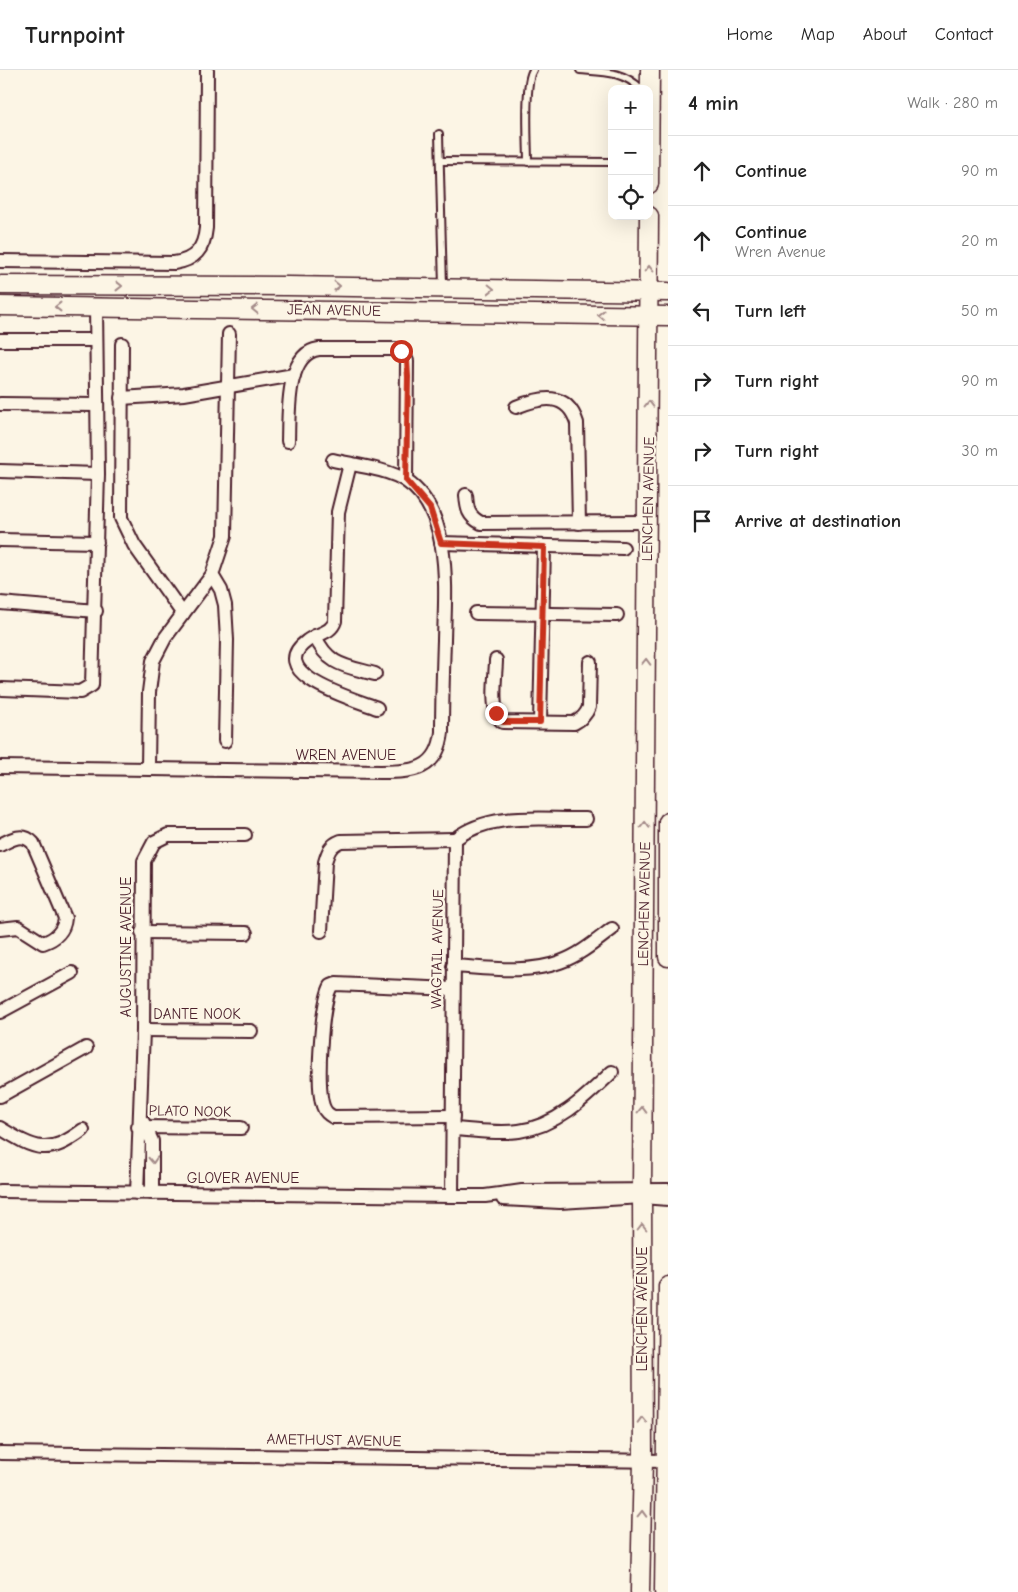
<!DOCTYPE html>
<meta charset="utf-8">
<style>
body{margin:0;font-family:"Comic Neue",sans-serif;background:#f6f6f6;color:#222}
.controls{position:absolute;right:15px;top:15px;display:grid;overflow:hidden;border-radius:10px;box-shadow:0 5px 20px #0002}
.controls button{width:45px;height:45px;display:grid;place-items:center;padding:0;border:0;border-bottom:1px solid #e0e0e0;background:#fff;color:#222;font:25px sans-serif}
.stop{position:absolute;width:15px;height:15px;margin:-11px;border:4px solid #c8321e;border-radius:50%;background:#fff}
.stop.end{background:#c8321e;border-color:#fff;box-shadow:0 1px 5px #0008}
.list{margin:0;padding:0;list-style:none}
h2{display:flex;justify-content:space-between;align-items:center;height:65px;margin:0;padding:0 20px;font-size:21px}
h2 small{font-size:16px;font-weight:400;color:#767676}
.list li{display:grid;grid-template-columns:32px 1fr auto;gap:15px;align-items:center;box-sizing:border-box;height:70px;padding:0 20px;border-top:1px solid #e0e0e0}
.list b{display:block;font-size:19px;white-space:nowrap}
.list p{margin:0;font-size:16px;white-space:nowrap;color:#767676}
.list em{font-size:16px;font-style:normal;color:#767676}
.icon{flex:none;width:28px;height:28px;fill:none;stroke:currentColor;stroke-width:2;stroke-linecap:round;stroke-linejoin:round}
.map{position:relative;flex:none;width:668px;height:1522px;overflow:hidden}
header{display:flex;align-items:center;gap:30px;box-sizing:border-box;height:70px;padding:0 25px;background:#fff;border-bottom:1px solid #e0e0e0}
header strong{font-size:24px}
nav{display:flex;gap:28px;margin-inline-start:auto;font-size:18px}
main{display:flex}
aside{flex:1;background:#fff}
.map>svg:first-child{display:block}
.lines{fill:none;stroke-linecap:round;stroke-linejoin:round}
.service-casing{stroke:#4a1f2b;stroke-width:10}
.minor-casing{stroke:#4a1f2b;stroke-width:16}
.secondary-casing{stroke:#4a1f2b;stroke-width:21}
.service{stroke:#fcf5e5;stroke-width:6}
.minor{stroke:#fcf5e5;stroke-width:12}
.secondary{stroke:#fcf5e5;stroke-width:18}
.oneway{stroke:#a38a88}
.route{stroke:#c8321e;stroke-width:6}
.labels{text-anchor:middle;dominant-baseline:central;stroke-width:4.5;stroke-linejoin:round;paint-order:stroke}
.street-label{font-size:15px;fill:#4a1f2b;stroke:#fcf5e5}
</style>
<header>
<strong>Turnpoint</strong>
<nav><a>Home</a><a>Map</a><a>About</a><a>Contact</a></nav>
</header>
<main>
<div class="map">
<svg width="668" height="1522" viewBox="0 0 668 1522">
<rect width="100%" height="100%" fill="#fcf5e5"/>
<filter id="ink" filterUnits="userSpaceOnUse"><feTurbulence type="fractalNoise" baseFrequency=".02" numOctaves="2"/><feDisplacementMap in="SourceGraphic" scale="10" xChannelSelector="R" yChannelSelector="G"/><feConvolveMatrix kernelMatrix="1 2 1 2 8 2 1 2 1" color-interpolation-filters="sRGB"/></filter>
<g filter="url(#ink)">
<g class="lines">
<g class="service-casing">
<g id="service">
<path d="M580,0C604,2 623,1 641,19"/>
<polyline points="439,64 443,217"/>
<polyline points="441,91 612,92"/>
<path d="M528,92C528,75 524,12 533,0"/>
</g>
</g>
<g class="minor-casing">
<g id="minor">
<path d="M0,191L174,193C195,190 204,179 206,158L207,0"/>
<polyline points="0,270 95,270"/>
<polyline points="122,274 121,448 134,475 183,544"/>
<polyline points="121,328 184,324 294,305"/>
<polyline points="0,334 96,335"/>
<path d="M516,337C541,327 567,321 577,353L579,453"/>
<path d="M288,371C289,346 285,283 319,279H396L404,285L407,291L406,410"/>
<path d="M350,394L338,442L335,551C331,564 317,563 307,571C262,604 357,630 377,638"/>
<polyline points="0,401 98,404"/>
<path d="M466,425C467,439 468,446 481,453L648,452"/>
<polyline points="0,470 97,472"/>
<polyline points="441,473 623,478"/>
<polyline points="212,505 221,520 225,535 227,570 225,671"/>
<polyline points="0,533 96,541"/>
<polyline points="476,543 617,545"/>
<path d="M315,566C328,596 346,596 375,604"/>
<path d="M496,590C496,605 489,644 503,652L574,653C582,649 586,645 589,637L590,592"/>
<polyline points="2,619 80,622 92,615 98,404 96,237"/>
<polyline points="540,652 544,477"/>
<path d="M0,697L381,702C413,702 438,700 442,662C442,631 443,601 444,570C445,522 453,442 406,411C389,399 354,395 333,390"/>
<polyline points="148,698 149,622 153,591 165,568 212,505 225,466 229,264"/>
<path d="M455,769C491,741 543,750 586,749"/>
<path d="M0,775C11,769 23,762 33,773L65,848C64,861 55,869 43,873L18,857L0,859"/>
<path d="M321,861L325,792C328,782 330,775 341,771L455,769"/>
<polyline points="142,862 246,863"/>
<path d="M453,896C487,898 528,904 560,892C580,885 596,871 612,859"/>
<polyline points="0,942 72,903"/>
<polyline points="143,960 251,961"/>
<polyline points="0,1026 86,978"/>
<path d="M453,1046L333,1047C328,1044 325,1042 323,1036C316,1017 321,934 331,916L336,914L453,919"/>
<polyline points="143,1052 152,1071 152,1123"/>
<polyline points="138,1057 241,1058"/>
<path d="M0,1058C36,1080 48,1086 83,1060"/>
<path d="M453,1059C475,1060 497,1064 519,1061C557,1056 586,1027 612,1002"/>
<polyline points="0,1121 452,1126 485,1126 522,1121 668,1120"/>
<polyline points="137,1123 143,960 144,791 154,772 168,765 245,765"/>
<polyline points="452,1126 455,769"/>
<polyline points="503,1129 560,1132 642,1127 668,1129"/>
<polyline points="0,1383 668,1391"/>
</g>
</g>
<g class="secondary-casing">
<g id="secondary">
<polyline points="649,114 650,0"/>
<polyline points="0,215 288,216 668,222"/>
<polyline points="0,236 668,246"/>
<polyline points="668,752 668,887"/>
<polyline points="640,1522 643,1390 642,1120 649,146"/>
<polyline points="664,1522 668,1216"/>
</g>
</g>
<use href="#service" class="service"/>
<use href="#minor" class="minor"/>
<use href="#secondary" class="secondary"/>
</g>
<defs><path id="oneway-chevron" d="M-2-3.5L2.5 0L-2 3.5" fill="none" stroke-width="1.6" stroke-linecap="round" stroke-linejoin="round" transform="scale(1.25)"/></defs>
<g class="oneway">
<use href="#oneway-chevron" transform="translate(649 199) rotate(-90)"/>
<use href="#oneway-chevron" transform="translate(119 216)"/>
<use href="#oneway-chevron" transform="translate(337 216) rotate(1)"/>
<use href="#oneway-chevron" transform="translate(491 219) rotate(1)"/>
<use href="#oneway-chevron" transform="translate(58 237) rotate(-180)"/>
<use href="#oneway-chevron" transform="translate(255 239) rotate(-179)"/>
<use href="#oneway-chevron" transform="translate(601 245) rotate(-179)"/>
<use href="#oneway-chevron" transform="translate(649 334) rotate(-89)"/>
<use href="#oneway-chevron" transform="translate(646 592) rotate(-89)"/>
<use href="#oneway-chevron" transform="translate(645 755) rotate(-89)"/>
<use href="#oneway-chevron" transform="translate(642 1040) rotate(-89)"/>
<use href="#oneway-chevron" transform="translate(153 1090) rotate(87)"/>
<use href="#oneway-chevron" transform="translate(642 1157) rotate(-90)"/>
<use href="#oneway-chevron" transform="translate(642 1350) rotate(-91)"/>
<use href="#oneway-chevron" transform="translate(642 1444) rotate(-88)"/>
</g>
</g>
<g class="lines" filter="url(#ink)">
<polyline class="route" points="401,281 407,291 408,307 406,410 430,438 441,473 544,477 540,652 503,652 496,643"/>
</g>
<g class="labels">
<g class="street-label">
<text transform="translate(334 240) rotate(1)">JEAN AVENUE</text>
<text transform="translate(648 429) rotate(-89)">LENCHEN AVENUE</text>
<text x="346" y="685">WREN AVENUE</text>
<text transform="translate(644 834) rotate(-89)">LENCHEN AVENUE</text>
<text transform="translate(126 877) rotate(-90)">AUGUSTINE AVENUE</text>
<text transform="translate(437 879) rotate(-89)">WAGTAIL AVENUE</text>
<text x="197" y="944">DANTE NOOK</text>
<text transform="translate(190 1041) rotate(1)">PLATO NOOK</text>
<text x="243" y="1108">GLOVER AVENUE</text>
<text transform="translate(642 1239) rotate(-90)">LENCHEN AVENUE</text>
<text transform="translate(334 1370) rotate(1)">AMETHUST AVENUE</text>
</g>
</g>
</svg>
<div class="controls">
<button>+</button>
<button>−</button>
<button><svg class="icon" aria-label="locate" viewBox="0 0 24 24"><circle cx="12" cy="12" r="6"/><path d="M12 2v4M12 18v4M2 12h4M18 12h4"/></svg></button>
</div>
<div class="stop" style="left:401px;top:281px"></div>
<div class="stop end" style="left:496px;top:643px"></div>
</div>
<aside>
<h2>4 min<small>Walk · 280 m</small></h2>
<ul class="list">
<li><svg class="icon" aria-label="ahead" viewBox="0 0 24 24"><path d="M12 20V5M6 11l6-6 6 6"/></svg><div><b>Continue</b></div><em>90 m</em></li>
<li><svg class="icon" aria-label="ahead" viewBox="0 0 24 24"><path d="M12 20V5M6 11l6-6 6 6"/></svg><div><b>Continue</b><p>Wren Avenue</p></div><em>20 m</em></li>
<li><svg class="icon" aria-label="left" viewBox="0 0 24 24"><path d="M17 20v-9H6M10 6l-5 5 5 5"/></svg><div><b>Turn left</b></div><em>50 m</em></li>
<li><svg class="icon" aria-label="right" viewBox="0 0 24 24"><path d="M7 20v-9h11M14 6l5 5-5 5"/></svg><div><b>Turn right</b></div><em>90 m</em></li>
<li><svg class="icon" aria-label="right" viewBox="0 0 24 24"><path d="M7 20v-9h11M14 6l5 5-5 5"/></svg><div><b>Turn right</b></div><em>30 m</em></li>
<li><svg class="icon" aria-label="arrive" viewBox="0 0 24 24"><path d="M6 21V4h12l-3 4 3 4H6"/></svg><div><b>Arrive at destination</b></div></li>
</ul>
</aside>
</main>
